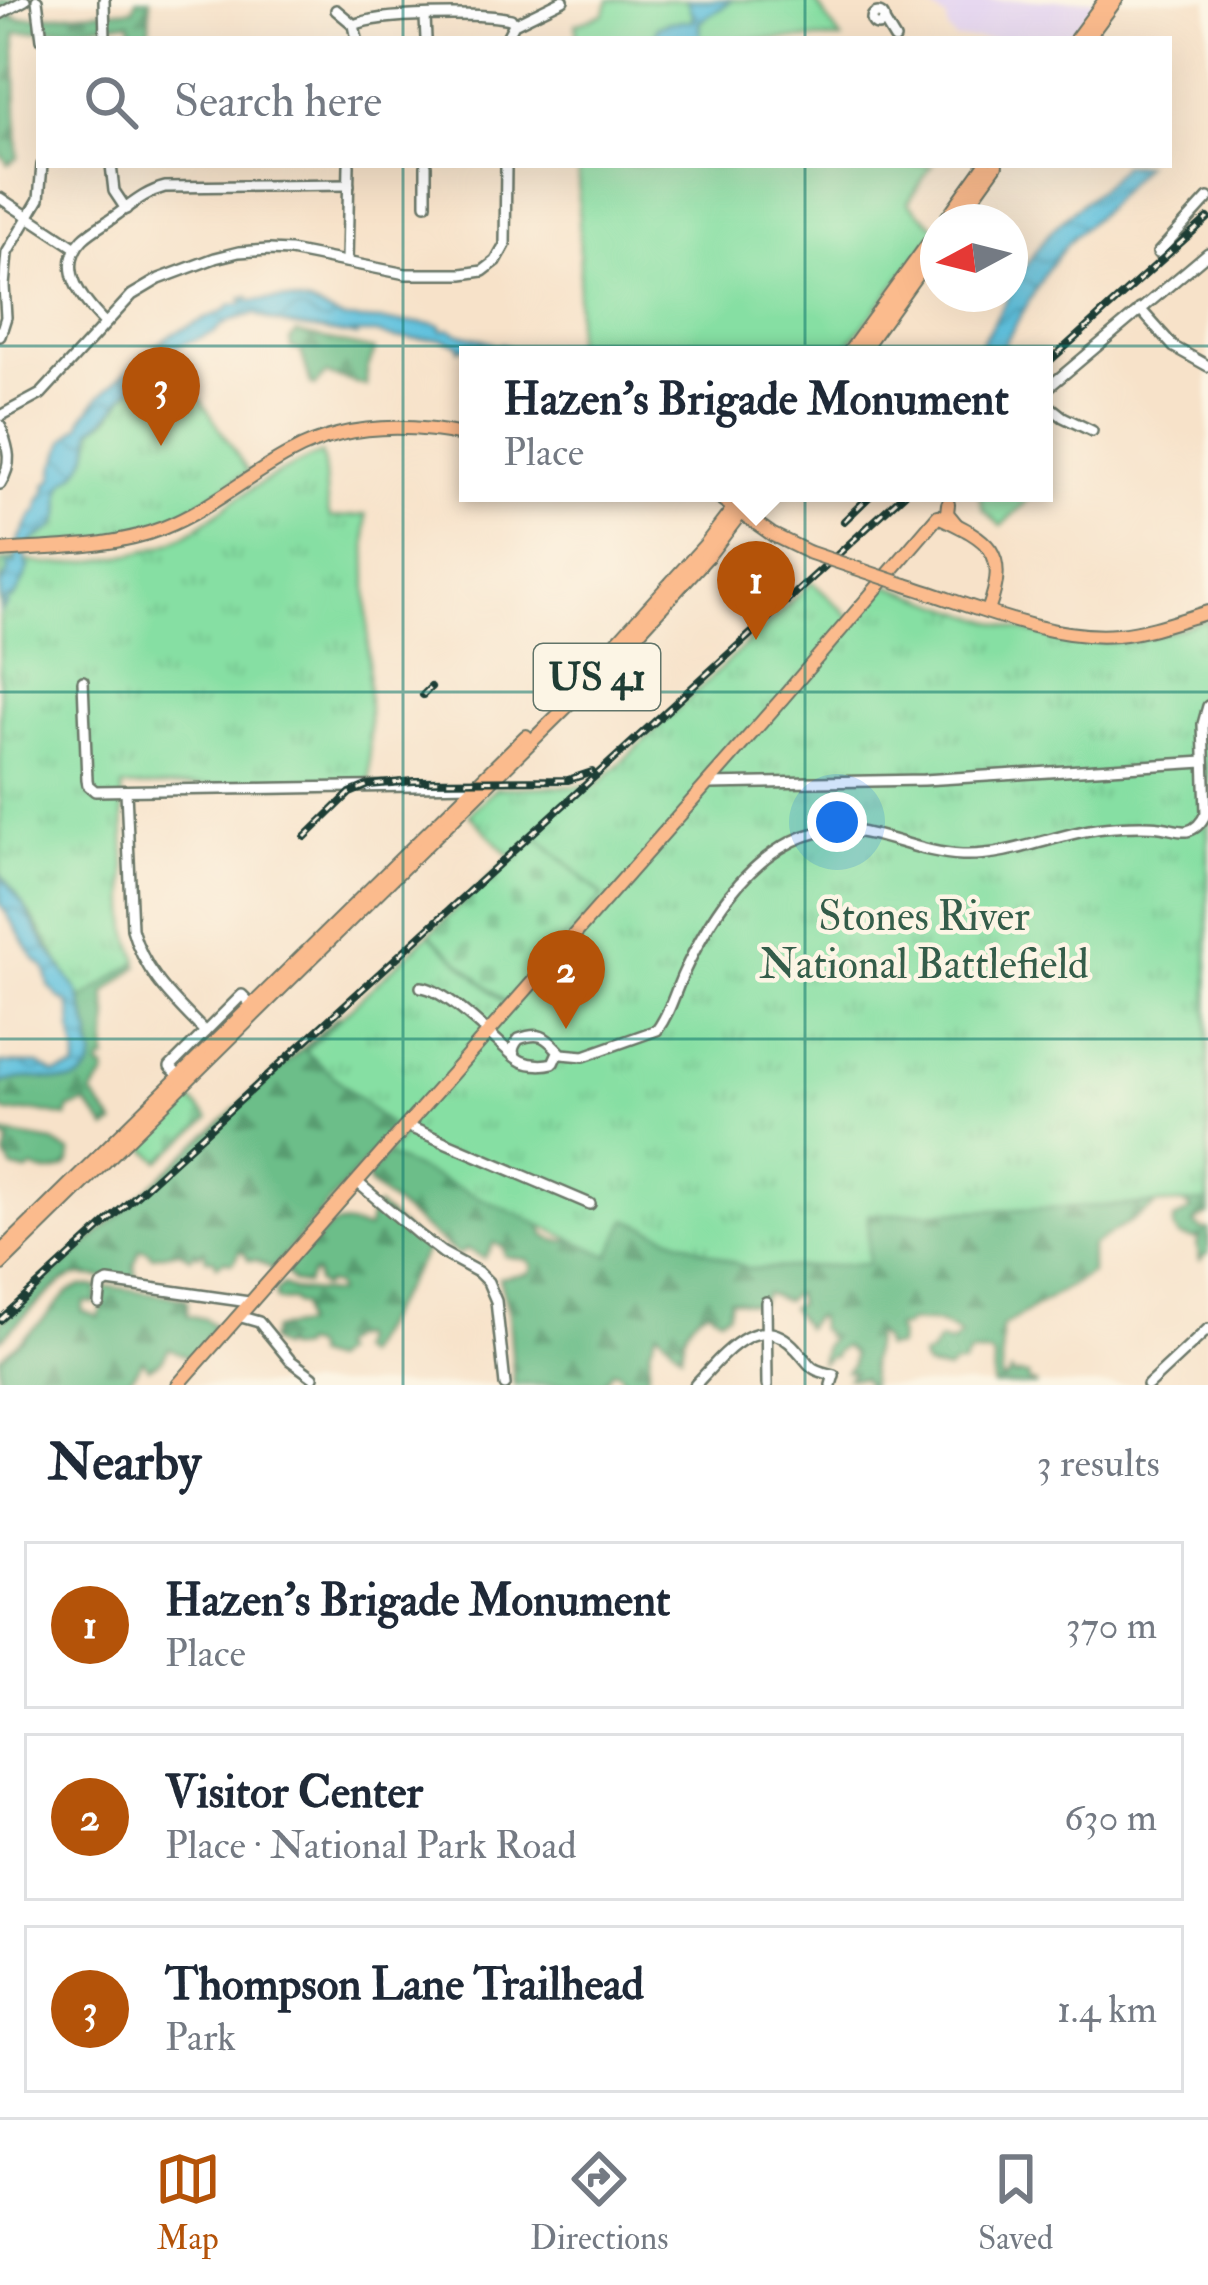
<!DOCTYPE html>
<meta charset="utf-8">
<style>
body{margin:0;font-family:"IM FELL Double Pica",serif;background:#f6f6f7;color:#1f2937}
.compass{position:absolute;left:920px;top:204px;width:108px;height:108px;border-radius:50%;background:#fff;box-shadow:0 12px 48px #0002;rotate:263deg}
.you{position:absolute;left:837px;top:822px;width:42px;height:42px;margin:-30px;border:9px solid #fff;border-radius:50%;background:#1a73e8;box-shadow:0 0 0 18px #1a73e833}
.badge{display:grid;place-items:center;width:78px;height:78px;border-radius:50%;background:#b45309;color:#fff;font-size:39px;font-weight:700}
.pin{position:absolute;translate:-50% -99px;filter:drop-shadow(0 3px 6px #0008)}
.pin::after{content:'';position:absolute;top:63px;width:42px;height:36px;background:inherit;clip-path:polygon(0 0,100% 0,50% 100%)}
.popup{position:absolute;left:459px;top:346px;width:594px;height:156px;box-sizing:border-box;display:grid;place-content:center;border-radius:0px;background:#fff;filter:drop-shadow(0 3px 9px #0005);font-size:39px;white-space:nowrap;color:#747a83}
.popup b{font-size:45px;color:#1f2937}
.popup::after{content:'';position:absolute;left:50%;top:100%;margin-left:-24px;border:24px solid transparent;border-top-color:#fff}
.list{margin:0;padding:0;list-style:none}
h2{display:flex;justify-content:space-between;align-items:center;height:156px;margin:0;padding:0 48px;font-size:51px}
h2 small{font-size:39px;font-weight:400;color:#747a83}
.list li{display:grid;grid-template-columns:78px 1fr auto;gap:36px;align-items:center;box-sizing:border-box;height:168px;margin:0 24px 24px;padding:0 24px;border:3px solid #e0e1e3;border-radius:0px}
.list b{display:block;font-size:45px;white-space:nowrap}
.list p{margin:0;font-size:39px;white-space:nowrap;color:#747a83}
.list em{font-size:39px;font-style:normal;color:#747a83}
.icon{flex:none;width:66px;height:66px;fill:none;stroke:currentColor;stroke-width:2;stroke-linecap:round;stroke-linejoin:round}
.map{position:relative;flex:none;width:1208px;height:1385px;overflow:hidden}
.search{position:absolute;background:#fff;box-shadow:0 12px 48px #0002;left:36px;right:36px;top:36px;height:132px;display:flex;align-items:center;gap:30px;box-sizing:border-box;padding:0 42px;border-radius:0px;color:#747a83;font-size:45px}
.sheet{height:732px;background:#fff}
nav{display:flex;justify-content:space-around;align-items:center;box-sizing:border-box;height:168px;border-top:3px solid #e0e1e3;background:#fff;font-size:33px;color:#747a83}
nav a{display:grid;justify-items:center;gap:6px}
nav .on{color:#b45309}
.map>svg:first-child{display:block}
.built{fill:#e3d3f2}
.grass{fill:#86dfa3;stroke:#528e6c;stroke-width:3}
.forest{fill:url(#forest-firs);stroke:#467e5e;stroke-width:3}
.cemetery{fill:url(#cemetery-stones);stroke:#528e6c;stroke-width:3}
.park{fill:url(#park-tufts);stroke:#528e6c;stroke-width:3}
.water{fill:url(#water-waves);stroke:#3f7f89;stroke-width:3}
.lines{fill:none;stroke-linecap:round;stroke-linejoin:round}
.minor-casing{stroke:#6b7768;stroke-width:14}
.major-casing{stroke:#6b7768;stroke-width:16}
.minor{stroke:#fff;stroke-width:9}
.major{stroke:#fbbb8d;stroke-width:12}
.rail-casing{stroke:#1f3d34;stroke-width:8}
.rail{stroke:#fcf5e5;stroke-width:3;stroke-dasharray:9;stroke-linecap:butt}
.major-bridge-casing{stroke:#6b7768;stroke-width:16;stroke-linecap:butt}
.major-bridge{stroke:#fbbb8d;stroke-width:12}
.grid{fill:none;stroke:#0f766e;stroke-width:3;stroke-opacity:0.55}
.labels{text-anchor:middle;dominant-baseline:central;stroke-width:9;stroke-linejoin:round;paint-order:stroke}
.shield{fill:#fcf5e5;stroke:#617469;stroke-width:3}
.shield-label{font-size:39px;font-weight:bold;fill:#1f3d34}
.park-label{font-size:42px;fill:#345d4a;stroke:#fcf5e5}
</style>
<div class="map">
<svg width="1208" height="1385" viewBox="0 0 1208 1385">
<defs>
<pattern id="forest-firs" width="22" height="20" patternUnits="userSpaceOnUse" patternTransform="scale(3)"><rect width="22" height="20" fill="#6cbe89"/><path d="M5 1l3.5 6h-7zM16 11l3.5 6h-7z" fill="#589c71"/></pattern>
<pattern id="cemetery-stones" width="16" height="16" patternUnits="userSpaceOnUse" patternTransform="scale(3)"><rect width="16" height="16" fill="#86dfa3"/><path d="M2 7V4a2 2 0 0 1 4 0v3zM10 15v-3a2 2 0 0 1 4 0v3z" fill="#73c08d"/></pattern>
<pattern id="park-tufts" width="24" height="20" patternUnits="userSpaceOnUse" patternTransform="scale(3)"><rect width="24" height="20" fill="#86dfa3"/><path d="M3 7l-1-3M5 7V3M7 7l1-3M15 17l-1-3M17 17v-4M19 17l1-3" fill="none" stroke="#73c08d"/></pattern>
<pattern id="water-waves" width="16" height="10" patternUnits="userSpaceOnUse" patternTransform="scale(3)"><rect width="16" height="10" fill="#5fc1de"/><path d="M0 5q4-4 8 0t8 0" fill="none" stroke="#4e9eb5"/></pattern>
</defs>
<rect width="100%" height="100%" fill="#fcf5e5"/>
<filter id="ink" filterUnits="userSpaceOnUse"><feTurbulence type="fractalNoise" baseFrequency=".00833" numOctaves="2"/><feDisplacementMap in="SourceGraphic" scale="24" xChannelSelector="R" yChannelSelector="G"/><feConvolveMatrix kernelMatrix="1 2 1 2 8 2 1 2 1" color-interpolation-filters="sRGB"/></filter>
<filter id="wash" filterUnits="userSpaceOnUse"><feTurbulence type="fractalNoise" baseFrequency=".004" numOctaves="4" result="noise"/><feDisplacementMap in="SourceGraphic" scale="48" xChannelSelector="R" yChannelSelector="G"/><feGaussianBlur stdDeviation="2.7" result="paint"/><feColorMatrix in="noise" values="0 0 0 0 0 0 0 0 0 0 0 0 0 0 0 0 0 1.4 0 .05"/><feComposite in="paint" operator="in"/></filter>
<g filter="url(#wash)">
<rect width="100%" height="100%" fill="#f7e2c9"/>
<polygon class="built" points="928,0 1098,0 1066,39 955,39 948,29 947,19 927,6"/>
<g class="grass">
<polygon points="609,0 814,0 841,39 577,39 576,24 604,14"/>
<polygon points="578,165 932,165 908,202 938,230 840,355 573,355 580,268"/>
<polygon points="979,493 1031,493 1024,504 1001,526 983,509"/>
</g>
<g class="forest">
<polygon points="0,0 16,0 11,14 19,18 133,9 136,0 150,0 149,39 132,39 130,22 15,33 18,158 8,164 0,153"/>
<polygon points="297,333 375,350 367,370 366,386 326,374 315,386 311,384 301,351 291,348 290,340"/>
<path d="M0,789L131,943L138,966L105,993L108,1014L106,1060L101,1061L99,1068L104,1069L105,1076L92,1094L115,1124L107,1129L86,1103L69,1108L67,1117L38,1111L9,1113L0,1109V1083C10,1081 18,1078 29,1078C51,1077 66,1087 86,1074L91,1053V1036L82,1003L70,978L0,874Z"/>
<path d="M338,1016L405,1115L272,1269L257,1260H249L243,1251L239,1252L234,1262L229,1263L225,1260L217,1266L214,1259H206L204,1250L198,1255L195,1251L191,1258L180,1251L152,1256L148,1251L140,1249L134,1265L137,1282C119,1282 87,1272 71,1277C56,1282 14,1327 0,1340V1323Z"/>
<path d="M1208,1085V1215L1198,1219L1194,1224L1203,1230L1208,1229V1253L1200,1260L1197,1245L1201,1236L1195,1239L1179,1236L1174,1229V1220L1192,1209L1185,1203L1158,1204L1091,1246V1273L1002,1327L1001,1381L1008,1378L1011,1372L1015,1377L1019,1374L1028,1376L1029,1382L1037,1385H993L994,1358L990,1354H970L962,1365H954L947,1371C938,1366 924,1374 922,1357L930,1354L939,1341L951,1344L961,1336C940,1321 934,1321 908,1322L904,1327H895L899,1336L898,1346L884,1348L883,1340L875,1333L870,1364L871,1385H867L863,1378H848L854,1372L846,1371L852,1365L853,1354L844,1346L836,1351L834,1357L831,1356L821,1363L825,1345L832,1336H825V1332L819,1329L818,1317H813L805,1328L791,1308L798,1304L795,1293L785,1301L766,1293L758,1305L730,1299L728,1313L720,1317L708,1309C689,1316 683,1334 681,1354L657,1330L650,1349L647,1379L625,1381L619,1372L613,1370L602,1385H514L509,1313L499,1278L530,1273L532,1266L528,1260L505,1256L503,1247L494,1243L484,1258L467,1249L458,1255L370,1185L368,1176L389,1151L538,1222L547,1237L558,1241H587L612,1210L792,1242Z"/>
<path d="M0,1133L53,1142L70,1152V1163C61,1173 44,1175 32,1168L28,1172L13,1169L5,1156L10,1141L0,1137Z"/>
<path d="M377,1206L427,1249L362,1356L356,1350L359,1340L357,1336L347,1338L336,1348L340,1353L330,1361L314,1356V1351L310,1346L301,1344L298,1349H285L283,1344L279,1348L269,1341L273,1329L303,1325L302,1304H296L293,1300L279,1301L276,1298V1291L284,1285L292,1290L337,1293L335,1285L326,1283L323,1287L317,1283L316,1273H312L306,1284L293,1282L286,1272L288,1267L308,1243H314C337,1216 337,1224 368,1229L371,1213Z"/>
<polygon points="81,1286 98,1287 96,1303 84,1302 82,1311 98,1317 102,1307 103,1288 112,1287 184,1298 187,1300 187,1315 205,1319 216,1326 190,1358 169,1348 162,1360 148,1368 143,1360 128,1381 131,1385 0,1385 0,1358 41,1322 68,1292"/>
</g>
<g class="cemetery">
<polygon points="536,836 603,896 507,1004 429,934"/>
<polygon points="186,1094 209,1119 160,1161 137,1141"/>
</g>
<g class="park">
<path d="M170,352L248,472C208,497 169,526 122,535C93,542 60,543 29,545L38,534L45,533L61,514L60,485C78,466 91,460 92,430L110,417L129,389L136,387L158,365L156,360Z"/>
<path d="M321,453C329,475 323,496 330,518L366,515L370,783L122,787L128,931L138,961L81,1000L34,920L0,873V562C18,555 28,562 46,564C75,566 130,556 158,547C190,537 211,517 238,498C264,480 292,466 321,453Z"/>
<path d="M812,582L855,621L886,585C960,609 1050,651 1128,641C1155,638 1182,627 1208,619V1202L868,1215V1264L749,1269L627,1219L609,1256L386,1155L402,1136L305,1051L429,934L506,1004L603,896L537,837L512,858L469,814L496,788L596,786Z"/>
</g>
<g class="water">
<path d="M687,0H730C722,11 708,13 699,23L700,39H655L657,27C674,18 679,24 694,20Z"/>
<path d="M1122,165H1144L1101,212L1072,238L1048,268L998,355H972C1001,318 1017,273 1047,236C1069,209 1102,193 1122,165Z"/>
<path d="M249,297L248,301L283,299L309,304L344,319L434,324L441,326V331L450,329C463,338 482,336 496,346L502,344L521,355L528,354L532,350L543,355H480L463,347L459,349L458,344L440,339L394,338L376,333H353L358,337C327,328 282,329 255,314C242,317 223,321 214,333C196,339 171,347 156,360L158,364C145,377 131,388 121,400C109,415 108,418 92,429C91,446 88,460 76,474C72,478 66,480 63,485C57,493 64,510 58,521C47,541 23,531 26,564L30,566C24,577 21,591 12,599L8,598L7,605L0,612L3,600H0V584L9,571L7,564H15L18,542L33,514L37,512L40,499L47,489L46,485L53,479L55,465L66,439L81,425L82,419L98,398L146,353L170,335L227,309L230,305L243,304L244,302L241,298Z"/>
<path d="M0,874L24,906L44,943L78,992L91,1036L90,1047L94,1055C86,1096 57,1077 29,1078C19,1078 10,1081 0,1083V1063L38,1064L55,1074L75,1069C80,1054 73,1047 72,1032C71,1020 73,1014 68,1003L61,999L49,986L45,968L34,958L0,903Z"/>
</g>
</g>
<g filter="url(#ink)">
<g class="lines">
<g class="minor-casing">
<g id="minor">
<polyline points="37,0 42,39"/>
<polyline points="104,0 105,39"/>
<polyline points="336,10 354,25"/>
<circle cx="878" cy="19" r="6"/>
<polyline points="0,14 25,0"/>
<polyline points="425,17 426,39"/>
<polyline points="884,21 895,39"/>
<path d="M357,39L354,25C378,13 482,13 511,19L514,24"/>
<polyline points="506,39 514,24 563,0"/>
<polyline points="111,165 114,191 126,209"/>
<polyline points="426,165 426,204"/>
<polyline points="0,198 76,248"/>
<polyline points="1158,253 1208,198"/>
<polyline points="347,262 349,165"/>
<polyline points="1140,309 1174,347 1208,366"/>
<path d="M105,323C84,302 55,268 83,239C92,230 105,224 115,216C131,205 145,192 165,187L349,185"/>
<polyline points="0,336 6,317 4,286 7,253 39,199 42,165"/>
<polyline points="1044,391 1208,253"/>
<polyline points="1044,402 1063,417 1092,431"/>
<polyline points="0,416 41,394 132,295 159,279 215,258 239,252 269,250 290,251 406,274 462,274 483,271 496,261 505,245 506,165"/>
<path d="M0,425C8,448 14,462 0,484"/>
<polyline points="83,681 87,780 88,785 95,791 476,785"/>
<polyline points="708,784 924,780 1204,762"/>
<path d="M126,791L132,929C144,973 174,1000 205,1032"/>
<path d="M421,987C446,989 494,1039 515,1057"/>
<path d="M558,1052L553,1063C536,1068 499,1062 519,1039C543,1030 547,1039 562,1054L584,1056L657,1030C670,1013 675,991 684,972C708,921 741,867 793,841C856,811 900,852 962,855C1015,857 1062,830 1114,827C1130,826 1145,825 1160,827C1169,828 1179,832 1187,831C1197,829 1202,822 1206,813L1203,724L1208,706"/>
<polyline points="180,1076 170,1067 242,995 251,1004"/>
<polyline points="407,1126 590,1204"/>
<polyline points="357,1182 418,1234 443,1253 478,1272 488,1282 496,1301 505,1385"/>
<polyline points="766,1302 767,1385"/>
<polyline points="99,1303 101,1286 108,1282 249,1302"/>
<polyline points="238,1316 259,1322 290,1360 313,1377"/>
<path d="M695,1385C721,1358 758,1306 796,1349C813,1367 807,1369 834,1375L831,1385"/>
<polyline points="1148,1385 1208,1329"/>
</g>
</g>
<g class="major-casing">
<g id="major">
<polyline points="1076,39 1105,0"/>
<polyline points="1087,39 1116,0"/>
<polyline points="944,222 985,165"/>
<polyline points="955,222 996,165"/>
<polyline points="847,355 938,230"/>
<polyline points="859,355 938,245"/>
<polyline points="713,493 773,535 808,552"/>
<polyline points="948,504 947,513 956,524"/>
<path d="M0,551C54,547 112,548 163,528C209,510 246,477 289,454C345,423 408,423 468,436"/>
<path d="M906,585C970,605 1050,641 1117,635C1148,632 1178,621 1208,612"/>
<polyline points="591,671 706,544 745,493"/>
<polyline points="0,1253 526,736"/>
<polyline points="0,1265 606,668 708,556 756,493"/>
<path d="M178,1385L781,700L938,516C989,540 1010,551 988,611"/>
</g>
</g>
<use href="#minor" class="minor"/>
<use href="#major" class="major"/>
<g class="rail-casing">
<g id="rail">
<polyline points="1044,366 1208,218"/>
<polyline points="844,521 873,493"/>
<polyline points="423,695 431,687"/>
<polyline points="305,837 350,793 369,785 414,781 568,780 592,772"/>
<polyline points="0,1320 905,493"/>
</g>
</g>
<use href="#rail" class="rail"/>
<g class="major-bridge-casing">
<polyline id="major-bridge" points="808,552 906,585"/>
</g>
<use href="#major-bridge" class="major-bridge"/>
</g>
</g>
<path class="grid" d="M403,0V39M805,0V39M403,165V1385M805,165V1385M0,346H1208M0,692H1208M0,1039H1208"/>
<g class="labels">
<rect class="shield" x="534" y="644" width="126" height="66" rx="9"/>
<g class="shield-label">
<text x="597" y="677">US 41</text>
</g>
<g class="park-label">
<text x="924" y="917">Stones River<tspan x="924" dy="48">National Battlefield</tspan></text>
</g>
</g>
</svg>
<svg class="compass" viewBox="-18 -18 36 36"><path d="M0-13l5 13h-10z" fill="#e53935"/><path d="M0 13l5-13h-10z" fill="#747a83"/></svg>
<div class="you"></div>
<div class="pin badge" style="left:756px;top:640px">1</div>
<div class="popup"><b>Hazen's Brigade Monument</b>Place</div>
<div class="pin badge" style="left:566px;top:1029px">2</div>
<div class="pin badge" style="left:161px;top:446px">3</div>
<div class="search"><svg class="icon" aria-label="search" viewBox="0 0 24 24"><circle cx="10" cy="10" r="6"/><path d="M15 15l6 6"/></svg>Search here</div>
</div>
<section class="sheet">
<h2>Nearby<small>3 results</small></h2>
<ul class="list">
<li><span class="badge">1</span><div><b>Hazen's Brigade Monument</b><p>Place</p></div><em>370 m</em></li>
<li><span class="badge">2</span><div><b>Visitor Center</b><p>Place · National Park Road</p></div><em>630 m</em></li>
<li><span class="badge">3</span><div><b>Thompson Lane Trailhead</b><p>Park</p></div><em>1.4 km</em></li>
</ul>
</section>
<nav>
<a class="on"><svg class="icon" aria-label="map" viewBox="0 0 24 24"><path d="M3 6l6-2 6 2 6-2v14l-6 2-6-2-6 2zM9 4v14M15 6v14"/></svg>Map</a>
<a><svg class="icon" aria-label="directions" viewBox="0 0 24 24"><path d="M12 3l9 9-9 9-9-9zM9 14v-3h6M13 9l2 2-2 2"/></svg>Directions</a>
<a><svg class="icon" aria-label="saved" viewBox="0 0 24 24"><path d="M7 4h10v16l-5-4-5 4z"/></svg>Saved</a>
</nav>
